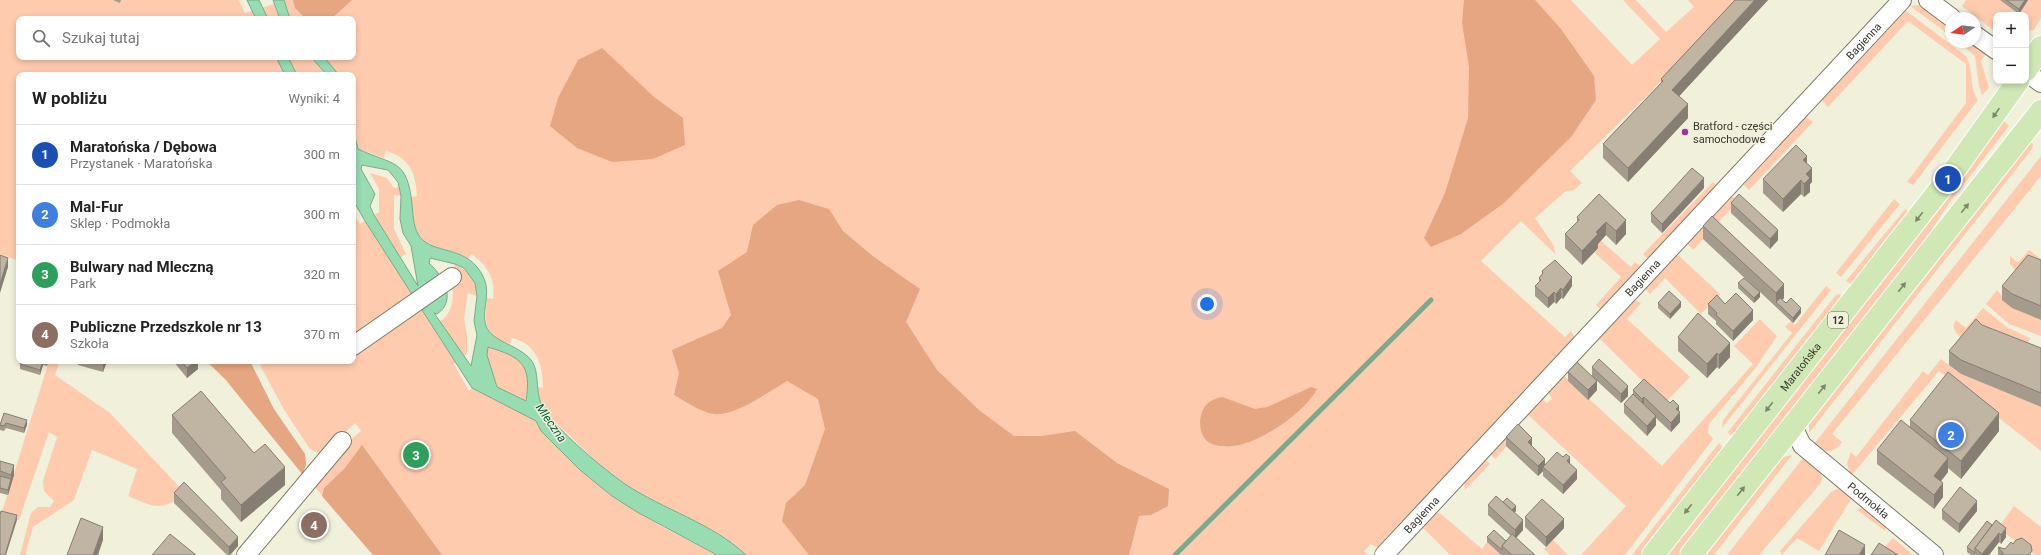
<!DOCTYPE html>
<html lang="pl">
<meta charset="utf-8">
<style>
body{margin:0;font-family:Roboto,sans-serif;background:#f6f6f6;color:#222}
.controls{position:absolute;right:12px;top:12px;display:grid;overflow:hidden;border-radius:8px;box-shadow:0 2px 6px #0003}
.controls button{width:36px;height:36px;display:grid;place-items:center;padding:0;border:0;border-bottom:1px solid #e0e0e0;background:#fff;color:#222;font:20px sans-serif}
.compass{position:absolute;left:1945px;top:12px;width:36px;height:36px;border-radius:50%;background:#fff;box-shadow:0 2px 6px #0003;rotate:257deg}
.you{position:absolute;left:1207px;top:304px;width:14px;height:14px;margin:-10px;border:3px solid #fff;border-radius:50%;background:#1a73e8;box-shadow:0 0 0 6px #1a73e833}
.badge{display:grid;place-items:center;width:26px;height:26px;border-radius:50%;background:#d93025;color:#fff;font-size:13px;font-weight:700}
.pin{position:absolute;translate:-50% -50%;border:2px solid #fff;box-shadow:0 1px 4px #0006}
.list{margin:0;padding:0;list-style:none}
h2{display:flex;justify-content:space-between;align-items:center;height:52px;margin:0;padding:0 16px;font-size:17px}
h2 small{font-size:13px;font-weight:400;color:#767676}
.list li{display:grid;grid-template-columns:26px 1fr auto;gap:12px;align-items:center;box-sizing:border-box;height:60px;padding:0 16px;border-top:1px solid #e0e0e0}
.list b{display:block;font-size:15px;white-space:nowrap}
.list p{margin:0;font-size:13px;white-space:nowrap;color:#767676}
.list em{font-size:13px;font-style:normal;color:#767676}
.icon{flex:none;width:22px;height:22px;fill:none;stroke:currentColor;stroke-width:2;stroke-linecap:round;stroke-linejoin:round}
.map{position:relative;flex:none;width:2041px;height:555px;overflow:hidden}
.search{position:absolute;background:#fff;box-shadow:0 2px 6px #0003;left:16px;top:16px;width:340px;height:44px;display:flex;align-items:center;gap:10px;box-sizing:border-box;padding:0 14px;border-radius:8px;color:#767676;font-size:15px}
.panel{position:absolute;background:#fff;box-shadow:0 2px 6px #0003;left:16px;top:72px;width:340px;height:292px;border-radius:8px}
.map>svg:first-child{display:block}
.green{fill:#ffcbae}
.forest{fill:#e6a681}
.water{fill:#98dcb2;stroke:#7baa8a;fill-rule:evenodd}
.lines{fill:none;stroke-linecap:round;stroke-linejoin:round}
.stream{stroke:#7baa8a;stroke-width:5}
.street-casing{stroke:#7c7b68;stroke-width:20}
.primary-casing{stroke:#fff;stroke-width:24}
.street{stroke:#fff;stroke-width:18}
.primary{stroke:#cfe8b5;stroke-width:22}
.wall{fill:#a59b8c}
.shaded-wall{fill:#867e72}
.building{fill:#c0b4a3;stroke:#867e72}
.oneway{fill:#7b876b}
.poi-dot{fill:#9d3598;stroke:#f1f0db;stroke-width:1.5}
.labels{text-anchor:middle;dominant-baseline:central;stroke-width:3;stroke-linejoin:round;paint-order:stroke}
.shield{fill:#f1f0db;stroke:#6f6e62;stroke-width:1}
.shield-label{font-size:10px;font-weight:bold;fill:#37372e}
.street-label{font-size:11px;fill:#37372e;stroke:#f1f0db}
.poi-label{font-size:11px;fill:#37372e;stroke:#f1f0db;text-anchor:start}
.water-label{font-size:12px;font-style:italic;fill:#085c37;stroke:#f1f0db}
</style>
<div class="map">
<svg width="2041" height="555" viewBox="0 0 2041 555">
<rect width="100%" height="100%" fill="#f1f0db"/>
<g class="green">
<polygon points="0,0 239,0 245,13 274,4 280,19 19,19 19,57 311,57 327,75 19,75 19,261 0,254"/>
<path d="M284,0H1571L1632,65L1660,39L1623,0H1636L1666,32L1694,7L1688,0H1736L1649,94L1570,171L1582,183L1574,190L1566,191L1535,218L1554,246L1555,254L1521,221L1481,261L1565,337L1571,331L1575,338L1378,548L1371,544L1364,551L1367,555H746C712,523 664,510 625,484C606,471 587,453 570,436C553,420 541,411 536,387L543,388C543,365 537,344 512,338L510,344C483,335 485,323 487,298L493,299C496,279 487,264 471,254L468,259C459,252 450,251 439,248C412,242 414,220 411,197L417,196C415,172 410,158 386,151L384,158L358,149L353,128V75H339L324,57H353V19H290Z"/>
<polygon points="1966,0 2041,0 2041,18 2034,30 2026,31 2026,15 1996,15 1996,32 1962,6"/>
<polygon points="1920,5 1951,28 1951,36 1910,6"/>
<path d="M1905,10L1966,56C1974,70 1969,88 1978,100L1913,185L1907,182L1966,103V64L1908,21L1828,107L1822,100Z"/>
<polygon points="1959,42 1970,42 1986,53 1981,61 1989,88 1982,95 1979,86 1975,56"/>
<polygon points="1805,116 1813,122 1749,190 1741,182"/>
<polygon points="2003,120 2009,126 1950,202 1916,254 1680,555 1665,555"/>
<polygon points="2029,141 2033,144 2032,149 1809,433 1809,421"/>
<path d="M2041,156V176L1832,434L1842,442C1838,449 1831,452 1823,451L1814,444Z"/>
<path d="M370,173L387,178L394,188L400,187L401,196L394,195V229L406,254L400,258L439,322C451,315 453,303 453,290L447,291L445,272L448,268H454L455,264C469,271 477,280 477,296L468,293L464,318L467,336V354L454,364L469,391L472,388L479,392L497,387L487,355L488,347L514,356L523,364L527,372L528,381L526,401L541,431L612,496L661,526L717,555H373L314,486L342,447L361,431L355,423L322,455L310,449L283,408L258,361H353V213L360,224L379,212V189Z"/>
<polygon points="1713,182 1718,187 1649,260 1643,254"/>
<polygon points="1730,196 1739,200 1693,250 1686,243"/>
<polygon points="1894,199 1900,204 1841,277 1836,273"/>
<polygon points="1906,208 1908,214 1852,285 1846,281"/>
<polygon points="1601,241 1631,267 1635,262 1642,268 1601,310 1596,305 1621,277 1594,252 1598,248 1596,246"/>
<polygon points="2029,250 2041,259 2041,276 2017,272 2010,264 2010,256 2018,263"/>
<polygon points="1676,253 1720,294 1701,314 1665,278 1650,294 1643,286"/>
<polygon points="1826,286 1831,290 1722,428 1723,420 1792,333 1785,327 1791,321 1795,325"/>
<polygon points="1997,290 2012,308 2041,320 2041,336 2009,324 1986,304"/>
<polygon points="1840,294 1842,298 1735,436 1730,435 1728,432 1836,295"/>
<polygon points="1633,300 1641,303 1627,319 1690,377 1665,403 1598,337"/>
<path d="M1983,308L2008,328L2030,338L2023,355L1964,340C1958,335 1950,329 1956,320L1966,328Z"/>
<polygon points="1760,319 1777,336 1757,366 1709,424 1708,433 1713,439 1625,555 1581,555 1626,506 1526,413 1540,397 1547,403 1552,399 1547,390 1562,374 1662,466 1753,364 1734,346"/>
<polygon points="1941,359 1961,374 2041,407 2041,451 1939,371 1851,476 1850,474 1847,463 1851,452 1856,457 1923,371 1928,375"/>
<path d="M49,361H60L55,375L110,413L184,492C164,514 151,506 128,496L137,469L92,450L74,500L33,527L25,555H20L30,517L31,513L38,507H50L54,501L44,491L43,481L57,437L49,432L19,520L1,515Z"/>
<polygon points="1517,423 1523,428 1495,459 1490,454"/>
<polygon points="1719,443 1723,448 1642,555 1632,555"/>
<polygon points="1792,455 1714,555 1704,555 1780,458"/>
<path d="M1803,458C1814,464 1827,471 1820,484L1759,555H1727Z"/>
<polygon points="1485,459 1490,464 1465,490 1464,481"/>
<polygon points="1837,489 1842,489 1853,496 1819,551 1797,538 1782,555 1780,551 1831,492"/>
<polygon points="2014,506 2041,527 2041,555 2035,555 1998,528"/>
<polygon points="1863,507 1885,524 1885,531 1857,510"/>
<polygon points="1435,512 1441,514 1482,549 1487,542 1501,555 1450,555 1421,526"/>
<polygon points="1893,538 1913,555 1882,555 1879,553"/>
<polygon points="1553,540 1568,555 1550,555 1544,549"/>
</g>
<g class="forest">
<polygon points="293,0 352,0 331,19 306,19 295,8"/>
<polygon points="1464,0 1535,0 1561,29 1594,76 1596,100 1571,137 1504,203 1461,234 1431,247 1424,238 1445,193 1468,118 1469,67 1462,23"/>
<polygon points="602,48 654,97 683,118 685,145 653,159 612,162 577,148 550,126 558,98 578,60"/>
<path d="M799,200L829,209L843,231L874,257L920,289L906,322L937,370L979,410L1014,436H1041L1075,431L1117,463L1169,489L1168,506L1151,515L1139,516L1129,555H809L782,521L786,503L805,485L825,429L818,399L787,381C770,391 734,417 714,414C701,412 686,402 674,395L679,373L672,350L722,328L731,315L718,271L747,252L753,225L777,205Z"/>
<polygon points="206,361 250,361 274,409 305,454 306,464 303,475 225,379"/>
<path d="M1311,387L1317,389C1305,413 1251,451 1223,446C1219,446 1211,444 1208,442C1197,433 1198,412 1208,403C1211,400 1218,398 1222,397L1255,409L1267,407Z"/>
<polygon points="362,445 442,555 373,555 322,496 324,488 345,468"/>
</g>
<g class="water">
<polygon points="247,0 259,0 268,19 256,19"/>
<polygon points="273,0 284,0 290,19 280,19"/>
<polygon points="276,57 288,57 297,75 285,75"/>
<polygon points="311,57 324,57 339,75 327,75"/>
<path d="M353,128L358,149C394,166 407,158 412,204C413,214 413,225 418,234C429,254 459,245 477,267C496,290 480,306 486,326C492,342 519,345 531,360C542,375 532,395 547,414C565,436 602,468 625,484C664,510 712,523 746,555H717L637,512L612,496L580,470L541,431L536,421L472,388L365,221L353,200ZM362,165L388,170L398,182L401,196L400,219L403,233L411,246L418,286L374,215L370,206L375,194L361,169ZM430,258L455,264L464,268L475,283L477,296L474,321L477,335L471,366L434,313L437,314C458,300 442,275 429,263ZM488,347C521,357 532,364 526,401L497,387L487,355Z"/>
</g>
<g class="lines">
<polyline class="stream" points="1175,555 1431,300"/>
<g class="street-casing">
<g id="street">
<polyline points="1928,0 1952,18"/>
<polyline points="1975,35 1996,50"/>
<polyline points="2026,72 2041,83"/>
<polyline points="353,346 452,277"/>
<path id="s1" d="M1795,423L1796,433L1802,445L1934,555"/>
<polyline points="246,555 342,441"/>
<path id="s2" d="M1384,555L1902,0"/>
</g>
</g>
<g class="primary-casing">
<g id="primary">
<polyline points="2026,70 2041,47"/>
<path id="s3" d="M1653,555L1948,179L2018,81"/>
<polyline points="1691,555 2041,111"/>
</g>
</g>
<use href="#street" class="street"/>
<use href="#primary" class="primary"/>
</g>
<g class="wall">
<polygon points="113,0 121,0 120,3"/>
<polygon points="1735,0 1768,0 1679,96 1688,118 1628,182 1603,158 1603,144 1661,83 1661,79"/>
<polygon points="2000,0 2028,0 2019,14"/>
<polygon points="1807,164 1812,182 1810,184 1810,192 1804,197 1801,194 1783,212 1763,193 1763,179"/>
<polygon points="1704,188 1662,233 1651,222 1651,213"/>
<polygon points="1599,194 1626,234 1616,245 1606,235 1598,244 1598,248 1582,265 1565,248 1565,234 1577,222 1577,217"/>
<polygon points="1731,203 1778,240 1770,249 1731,213"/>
<polygon points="1703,226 1784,298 1782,300 1786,303 1801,313 1793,323 1760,292 1760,297 1754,303 1738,288 1738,283 1751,284 1703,239"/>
<polygon points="2041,260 2041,320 2012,308 2002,300 2002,286"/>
<polygon points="1542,271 1572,286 1563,299 1561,298 1556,304 1554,302 1548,308 1535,296 1535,286 1539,282 1539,278 1542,274"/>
<polygon points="1658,303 1681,307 1670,319 1658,308"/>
<polygon points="1708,304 1725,304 1753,320 1733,341 1716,324 1716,321 1708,314"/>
<polygon points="1982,325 2041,348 2041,407 1961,374 1949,365 1949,351"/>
<polygon points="1678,337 1730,357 1719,369 1717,367 1707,378 1678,351"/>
<polygon points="21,361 49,361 47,366 43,365 40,375 20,369 20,364"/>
<polygon points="78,361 107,361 103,372 78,365"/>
<polygon points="173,361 198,361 198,369 187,378"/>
<polygon points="1592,367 1628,396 1621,403 1597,381 1597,390 1588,400 1568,381 1568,372 1592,376"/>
<polygon points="1633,390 1679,411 1680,422 1671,432 1656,418 1656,425 1647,436 1624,413 1624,404 1633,395"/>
<polygon points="4,413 27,425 24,433 6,428 4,431 0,430 0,425"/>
<polygon points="172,415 285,485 241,522 221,499 221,490 172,433"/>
<polygon points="1910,420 1999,431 1961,479 1948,468 1948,472 1941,481 1943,497 1934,509 1877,464 1877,450 1910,427"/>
<polygon points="1506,437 1532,446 1545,464 1570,463 1577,479 1563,494 1543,476 1543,471 1538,476 1506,446"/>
<polygon points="0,461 14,475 8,495 0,493"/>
<polygon points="174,493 238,546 230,555 227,555 174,503"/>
<polygon points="1503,502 1516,511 1514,512 1523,530 1516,538 1535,555 1501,555 1487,542 1487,537 1506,541 1511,536 1488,515 1488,505"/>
<polygon points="1942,510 1977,511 1959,533 1942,519"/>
<polygon points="1525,517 1564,528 1546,547 1525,527"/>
<polygon points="1987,521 2006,537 2001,544 1999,542 1989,555 1971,555 1967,552 1967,547"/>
<polygon points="1998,547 2032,555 1998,555"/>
</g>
<g class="shaded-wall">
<polygon points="1755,0 1768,0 1672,104 1672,90"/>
<polygon points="2025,0 2028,0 2019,14 2019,9"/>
<polygon points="1688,104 1688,118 1628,182 1628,168"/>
<polygon points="1807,156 1807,170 1803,160"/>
<polygon points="1812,168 1812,182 1810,184 1810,192 1804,197 1804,184 1806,174"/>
<polygon points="1704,178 1704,188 1662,233 1662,224"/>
<polygon points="1801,180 1801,194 1783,212 1783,199"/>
<polygon points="1626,220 1626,234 1616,245 1616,231"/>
<polygon points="1606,222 1606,235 1598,244 1598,248 1582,265 1582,251 1596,232"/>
<polygon points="1778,230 1778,240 1770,249 1770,239"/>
<polygon points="8,258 8,267 0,293 0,284"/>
<polygon points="1572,277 1572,286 1563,299 1563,290"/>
<polygon points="1784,284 1784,298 1778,304 1776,302 1776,293"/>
<polygon points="1561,288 1561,298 1556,304 1556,294"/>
<polygon points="1554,292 1554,302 1548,308 1548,298"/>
<polygon points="1760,292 1760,297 1754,303 1754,298"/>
<polygon points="1681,302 1681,307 1670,319 1670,314"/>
<polygon points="1801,308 1801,313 1793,323 1793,318"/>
<polygon points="1753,310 1753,320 1733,341 1733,331"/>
<polygon points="1730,343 1730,357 1719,369 1719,355"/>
<polygon points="1717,353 1717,367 1707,378 1707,364"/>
<polygon points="43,361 43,365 40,375 40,370"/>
<polygon points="103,361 107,361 103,372"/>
<polygon points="196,361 198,361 198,369 187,378 187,368"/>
<polygon points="1597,381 1597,390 1588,400 1588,390"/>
<polygon points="1628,386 1628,396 1621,403 1621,394"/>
<polygon points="1644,397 1644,406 1642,408 1642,399"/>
<polygon points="1679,406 1679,414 1680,412 1680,422 1671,432 1671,423 1676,409"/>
<polygon points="1999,413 1999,431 1961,479 1961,461"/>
<polygon points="1656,416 1656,425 1647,436 1647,426"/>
<polygon points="27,420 27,425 24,433 24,428"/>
<polygon points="1532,438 1532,447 1528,442"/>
<polygon points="1570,457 1570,467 1567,461"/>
<polygon points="1948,458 1948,472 1934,490 1934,476"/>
<polygon points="1545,459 1545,468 1543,467 1543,471 1538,476 1538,466"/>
<polygon points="14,465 14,475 8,495 8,490 11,479 11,475"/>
<polygon points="285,467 285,485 241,522 241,505"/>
<polygon points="1577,470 1577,479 1563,494 1563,485"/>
<polygon points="1943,483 1943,497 1934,509 1934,495"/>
<polygon points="1977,501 1977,511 1959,533 1959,524"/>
<polygon points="1516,506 1516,511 1510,517 1510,512"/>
<polygon points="17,515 17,520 6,555 5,555"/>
<polygon points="1564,519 1564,528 1546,547 1546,537"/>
<polygon points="1523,520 1523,530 1515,539 1515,530"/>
<polygon points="103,527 103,540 98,555 93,555"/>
<polygon points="2006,528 2006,537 2001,544 2001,535"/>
<polygon points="1999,533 1999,542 1989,555 1982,555 1982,554"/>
<polygon points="238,537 238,546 230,555 229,555 229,547"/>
<polygon points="1865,545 1865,555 1859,555"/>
</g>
<g class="building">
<polygon points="1735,0 1755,0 1672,90 1688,104 1628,168 1603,144 1663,81 1661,79"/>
<polygon points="2006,0 2025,0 2019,9"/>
<polygon points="1796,145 1807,156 1803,160 1812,168 1806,174 1810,178 1804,184 1801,180 1783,199 1763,179"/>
<polygon points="1692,168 1704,178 1662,224 1651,213"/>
<polygon points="1599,194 1626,220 1616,231 1606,222 1596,232 1598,234 1582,251 1565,234 1579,220 1577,217"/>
<polygon points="1739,194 1778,230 1770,239 1731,203"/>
<polygon points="1712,216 1784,284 1776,293 1703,226"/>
<polygon points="0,255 8,258 0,284"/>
<polygon points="2028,255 2041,260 2041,306 2012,294 2002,286"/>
<polygon points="1555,260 1572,277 1563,290 1561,288 1556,294 1554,292 1548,298 1535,286 1541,280 1539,278 1543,273 1542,271"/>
<polygon points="1744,278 1760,292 1754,298 1738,283"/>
<polygon points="1669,291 1681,302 1670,314 1658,303"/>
<polygon points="1736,293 1753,310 1733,331 1716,315 1717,313 1708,304 1717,295 1725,304"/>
<polygon points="1780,298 1786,303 1791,298 1801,308 1793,318 1776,302"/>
<polygon points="1698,313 1730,343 1719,355 1717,353 1707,364 1678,337"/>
<polygon points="1976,319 1982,325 2041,348 2041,393 1961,360 1949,351"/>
<polygon points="1599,359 1628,386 1621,394 1592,367"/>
<polygon points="21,361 43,361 40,370 20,364"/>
<polygon points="181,361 196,361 187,368"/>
<polygon points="1577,362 1597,381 1588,390 1568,372"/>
<polygon points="1948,372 1999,413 1961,461 1910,420"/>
<polygon points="1644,379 1670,403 1673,400 1679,406 1676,409 1680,412 1671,423 1644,397 1642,399 1633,390"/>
<polygon points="201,391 254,453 265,444 285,467 241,505 221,482 226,478 172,415"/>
<polygon points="1633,394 1656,416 1647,426 1624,404"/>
<polygon points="4,413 27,420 24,428 6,423 4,426 0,425"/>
<polygon points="1901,420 1948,458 1934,476 1943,483 1934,495 1877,450"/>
<polygon points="1518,424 1532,438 1528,442 1545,459 1538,466 1506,437"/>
<polygon points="1557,452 1563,457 1566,454 1570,457 1567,461 1577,470 1563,485 1543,467"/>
<polygon points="0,461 14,465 11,475 0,471"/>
<polygon points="0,476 11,479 8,490 0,488"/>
<polygon points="184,482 238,537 229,547 174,493"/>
<polygon points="1960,487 1977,501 1959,524 1942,510"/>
<polygon points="1496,496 1523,520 1515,530 1488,505"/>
<polygon points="1507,498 1516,506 1512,510 1503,502"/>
<polygon points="1542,499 1564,519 1546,537 1525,517"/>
<polygon points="1,511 17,515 5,555 0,555 0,515"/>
<polygon points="81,518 103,527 93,555 67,555"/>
<polygon points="1996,520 2006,528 2001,535 1999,533 1982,554 1975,548"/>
<polygon points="1987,521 1992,525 1975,548 1975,553 1967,547"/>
<polygon points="1494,530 1506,541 1502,546 1502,550 1487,537"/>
<polygon points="1839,530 1865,545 1859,555 1825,555"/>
<polygon points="170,534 196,555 152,555"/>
<polygon points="1512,534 1535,555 1512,555 1502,546"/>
<polygon points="2022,538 2031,545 2032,551 2029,555 2002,555 2003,553 1998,547 2005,549 2011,542 2013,544 2016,540"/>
<polygon points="1879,543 1898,555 1871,555"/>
</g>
<defs><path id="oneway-solid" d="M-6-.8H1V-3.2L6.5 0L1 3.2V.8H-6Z"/></defs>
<g class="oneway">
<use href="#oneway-solid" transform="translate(1996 113) rotate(125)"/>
<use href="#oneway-solid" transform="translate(1965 208) rotate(-52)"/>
<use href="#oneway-solid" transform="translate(1919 217) rotate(128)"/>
<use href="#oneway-solid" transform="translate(1902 287) rotate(-52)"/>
<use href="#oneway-solid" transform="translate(1822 389) rotate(-52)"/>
<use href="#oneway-solid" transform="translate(1769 407) rotate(128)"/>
<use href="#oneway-solid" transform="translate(1741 491) rotate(-52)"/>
<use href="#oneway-solid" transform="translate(1688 509) rotate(128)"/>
</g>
<circle class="poi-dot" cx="1685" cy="132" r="4"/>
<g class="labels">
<rect class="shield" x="1828" y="312" width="20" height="16" rx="3"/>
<g class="shield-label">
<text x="1838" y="320">12</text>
</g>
<g class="street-label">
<text stroke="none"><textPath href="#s2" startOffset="703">Bagienna</textPath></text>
<text stroke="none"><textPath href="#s2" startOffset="379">Bagienna</textPath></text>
<text stroke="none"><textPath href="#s3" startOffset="239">Maratońska</textPath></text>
<text stroke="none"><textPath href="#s1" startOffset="110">Podmokła</textPath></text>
<text stroke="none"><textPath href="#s2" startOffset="55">Bagienna</textPath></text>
</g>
<g class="poi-label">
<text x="1693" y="126">Bratford - części<tspan x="1693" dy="13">samochodowe</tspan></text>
</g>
<g class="water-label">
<text transform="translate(551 423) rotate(55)">Mleczna</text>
</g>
</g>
</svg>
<div class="controls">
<button>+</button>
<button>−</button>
</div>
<svg class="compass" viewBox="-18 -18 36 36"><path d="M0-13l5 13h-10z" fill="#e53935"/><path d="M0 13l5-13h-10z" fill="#767676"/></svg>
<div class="you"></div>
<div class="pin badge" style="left:1948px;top:179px;background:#1a4fb4">1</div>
<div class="pin badge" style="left:1951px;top:435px;background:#3f7fe0">2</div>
<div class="pin badge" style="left:416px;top:455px;background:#2e9e5b">3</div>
<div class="pin badge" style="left:314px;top:525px;background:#8d6e63">4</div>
<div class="search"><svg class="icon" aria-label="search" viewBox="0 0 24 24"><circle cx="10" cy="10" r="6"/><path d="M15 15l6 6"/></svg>Szukaj tutaj</div>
<section class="panel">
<h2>W pobliżu<small>Wyniki: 4</small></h2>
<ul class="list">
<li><span class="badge" style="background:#1a4fb4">1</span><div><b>Maratońska / Dębowa</b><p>Przystanek · Maratońska</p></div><em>300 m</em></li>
<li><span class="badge" style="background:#3f7fe0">2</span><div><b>Mal-Fur</b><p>Sklep · Podmokła</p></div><em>300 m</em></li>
<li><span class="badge" style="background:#2e9e5b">3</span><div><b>Bulwary nad Mleczną</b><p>Park</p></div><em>320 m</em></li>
<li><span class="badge" style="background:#8d6e63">4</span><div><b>Publiczne Przedszkole nr 13</b><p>Szkoła</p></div><em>370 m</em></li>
</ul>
</section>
</div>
